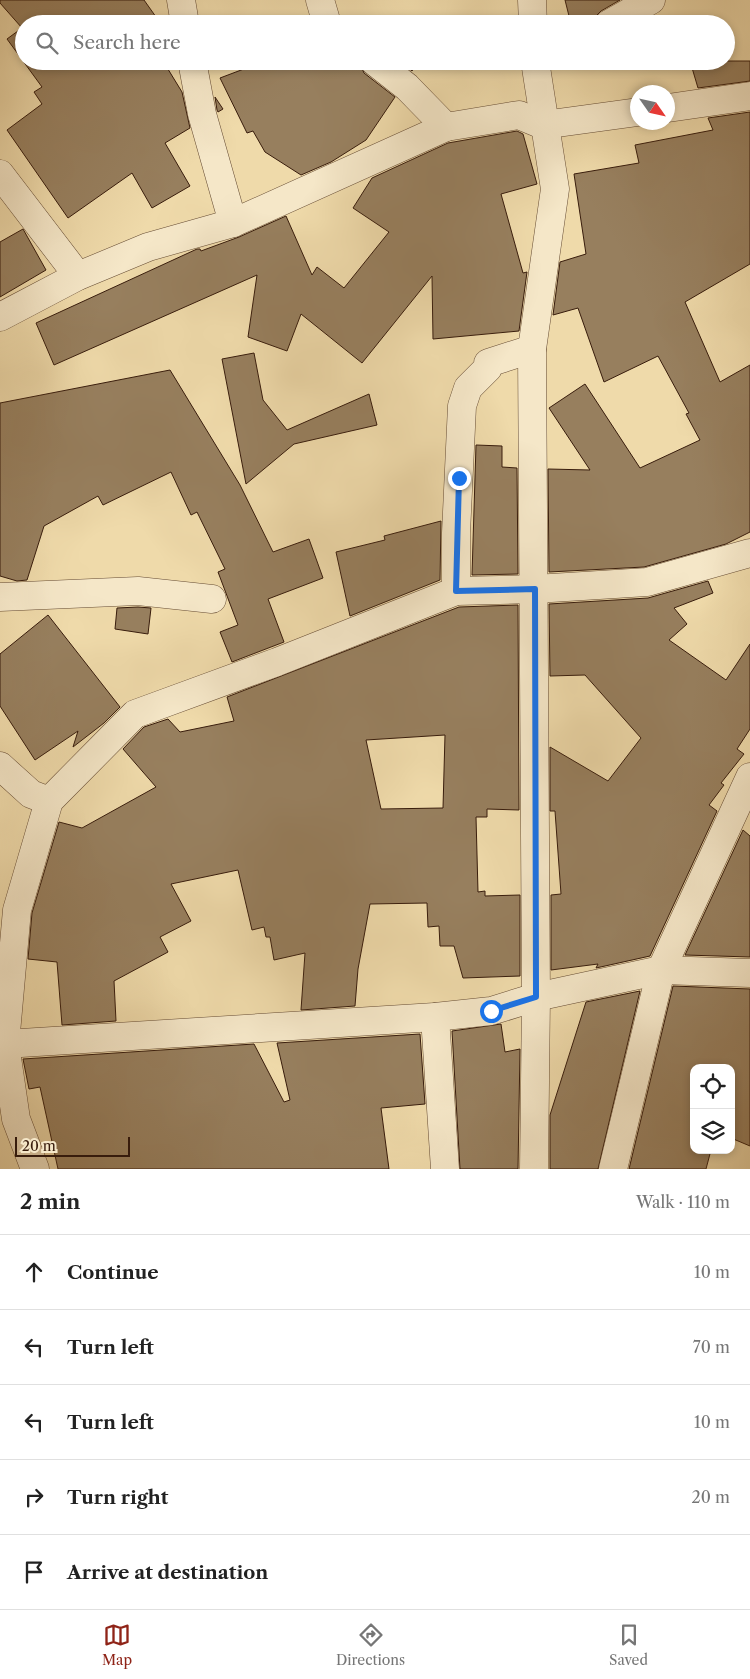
<!DOCTYPE html>
<meta charset="utf-8">
<style>
body{margin:0;font-family:"Libre Caslon Text",serif;background:#f6f6f6;color:#222}
.controls{position:absolute;right:15px;bottom:15px;display:grid;overflow:hidden;border-radius:10px;box-shadow:0 2px 8px #0003}
.controls button{width:45px;height:45px;display:grid;place-items:center;padding:0;border:0;border-bottom:1px solid #e0e0e0;background:#fff;color:#222;font:25px sans-serif}
.compass{position:absolute;left:630px;top:85px;width:45px;height:45px;border-radius:50%;background:#fff;box-shadow:0 2px 8px #0003;rotate:124deg}
.scale{position:absolute;left:15px;bottom:12px;width:115px;box-sizing:border-box;padding-left:5px;border:2px solid #381c0c;border-top:0;font-size:14px;line-height:18px;white-space:nowrap;color:#381c0c;-webkit-text-stroke:4px #f5e7c8;paint-order:stroke}
.stop{position:absolute;width:15px;height:15px;margin:-11px;border:4px solid #1a73e8;border-radius:50%;background:#fff}
.stop.end{background:#1a73e8;border-color:#fff;box-shadow:0 1px 5px #0008}
.list{margin:0;padding:0;list-style:none}
h2{display:flex;justify-content:space-between;align-items:center;height:65px;margin:0;padding:0 20px;font-size:21px}
h2 small{font-size:16px;font-weight:400;color:#767676}
.list li{display:grid;grid-template-columns:32px 1fr auto;gap:15px;align-items:center;box-sizing:border-box;height:75px;padding:0 20px;border-top:1px solid #e0e0e0}
.list b{display:block;font-size:19px;white-space:nowrap}
.list em{font-size:16px;font-style:normal;color:#767676}
.icon{flex:none;width:28px;height:28px;fill:none;stroke:currentColor;stroke-width:2;stroke-linecap:round;stroke-linejoin:round}
.map{position:relative;flex:none;width:750px;height:1169px;overflow:hidden}
.search{position:absolute;background:#fff;box-shadow:0 2px 8px #0003;left:15px;right:15px;top:15px;height:55px;display:flex;align-items:center;gap:12px;box-sizing:border-box;padding:0 18px;border-radius:28px;color:#767676;font-size:19px}
.sheet{height:440px;background:#fff}
nav{display:flex;justify-content:space-around;align-items:center;box-sizing:border-box;height:70px;border-top:1px solid #e0e0e0;background:#fff;font-size:14px;color:#767676}
nav a{display:grid;justify-items:center;gap:2px}
nav .on{color:#8f2418}
.map>svg:first-child{display:block}
.building{fill:#977f5e;stroke:#381c0c;fill-rule:evenodd}
.lines{fill:none;stroke-linecap:round;stroke-linejoin:round}
.street-casing{stroke:#664c34;stroke-width:29}
.street{stroke:#f5e7c8;stroke-width:28}
.route{stroke:#1a73e8;stroke-width:6}
</style>
<div class="map">
<svg width="750" height="1169" viewBox="0 0 750 1169">
<rect width="100%" height="100%" fill="#efdaaa"/>
<filter id="stains"><feTurbulence type="fractalNoise" baseFrequency=".004" numOctaves="4"/><feColorMatrix values="0 0 0 0 .2 0 0 0 0 .09 0 0 0 0 .02 0 0 0 .5 -.17"/></filter>
<radialGradient id="worn" r=".72"><stop offset=".6" stop-color="#630" stop-opacity="0"/><stop offset="1" stop-color="#630" stop-opacity=".3"/></radialGradient>
<g class="building">
<polygon points="0,0 144,0 161,24 24,24 24,61 163,61 182,92 190,128 165,143 190,186 152,208 132,173 68,218 7,130 42,104 34,92 42,87 7,39 22,28 0,3"/>
<polygon points="565,0 620,0 601,11 595,17 593,24 571,24"/>
<polygon points="265,61 359,61 364,73 395,97 366,140 331,162 301,175 265,152 253,131 247,133 220,78"/>
<polygon points="400,61 419,61 412,71"/>
<polygon points="690,61 750,61 750,81 698,88"/>
<polygon points="215,97 223,109 218,112 217,110"/>
<polygon points="750,112 750,264 685,302 720,382 750,365 750,532 726,544 644,567 549,572 548,469 590,470 549,408 585,384 640,468 700,440 686,414 689,413 658,356 604,382 578,308 553,315 560,262 586,254 574,174 639,163 635,145 713,130 708,118"/>
<polygon points="517,131 523,134 537,184 501,194 523,273 527,272 519,331 433,339 432,276 362,363 301,314 287,351 248,337 257,275 54,365 36,323 197,249 200,249 201,251 239,237 286,216 312,275 317,267 344,288 389,232 353,208 372,178 448,143"/>
<polygon points="23,229 46,270 0,297 0,242"/>
<polygon points="254,353 263,400 287,430 369,394 377,425 294,444 246,484 222,359"/>
<polygon points="170,370 240,485 273,552 309,539 323,578 268,599 284,642 232,662 220,632 238,625 218,572 225,569 197,512 191,515 171,472 103,505 98,496 44,526 27,580 17,581 0,576 0,403"/>
<polygon points="476,445 502,446 502,467 517,468 518,574 472,575"/>
<polygon points="441,521 440,580 350,616 336,552 385,540 384,536"/>
<polygon points="708,581 713,593 674,608 687,624 669,640 726,680 750,644 750,729 737,749 744,754 721,783 724,785 709,805 717,811 650,956 596,968 598,964 551,970 551,895 561,894 555,811 550,811 550,747 608,781 641,738 585,675 550,676 549,604 648,598"/>
<path d="M518,605L519,810L487,809V817H476L478,892L485,891V896L520,895V976L463,978L454,946H440L439,926L428,927L427,903L370,904L358,969L355,1006L301,1010L305,953L274,960L270,937H266L264,927L252,930L238,870L171,884L191,921L160,937L168,952L114,981L116,1021L62,1025L57,962L28,959L32,913L59,822L82,828L156,787L123,749L144,727L168,719L180,732L234,721L227,697L459,607ZM445,735L443,808L381,809L366,740Z"/>
<polygon points="138,607 151,608 148,634 115,629 117,608"/>
<polygon points="48,615 120,707 104,723 73,747 78,731 35,760 0,706 0,654"/>
<polygon points="743,830 750,836 750,957 685,955"/>
<polygon points="673,986 750,989 750,1146 731,1138 731,1068 694,1068 694,1150 711,1150 706,1169 629,1169"/>
<polygon points="640,991 598,1169 550,1169 550,1115 586,1002"/>
<polygon points="501,1024 505,1052 520,1049 518,1169 460,1169 452,1031"/>
<polygon points="420,1034 425,1104 381,1108 389,1169 58,1169 40,1087 29,1089 23,1059 254,1044 284,1102 290,1100 277,1043"/>
</g>
<g class="lines">
<g class="street-casing">
<g id="street">
<polyline points="181,0 185,24"/>
<polyline points="320,0 327,24"/>
<polyline points="532,0 533,24"/>
<polyline points="609,24 651,0"/>
<polyline points="192,61 202,114 233,223"/>
<polyline points="374,61 407,87 446,127"/>
<polyline points="668,108 750,96"/>
<polyline points="0,174 78,276"/>
<polyline points="0,317 78,276 148,247 233,223 446,127 519,115 543,125 638,112"/>
<polyline points="456,591 456,533 462,406 468,388 488,368 488,363 532,349"/>
<polyline points="0,597 138,591 212,599"/>
<polyline points="0,766 31,794 49,801"/>
<polyline points="435,1017 445,1169"/>
<polyline points="5,1044 435,1017 491,1011 536,997 661,970 750,973"/>
<polyline points="35,1169 16,1119 5,1044 17,910 49,801 135,714 277,662 456,591 535,589 647,582 750,553"/>
<polyline points="534,1169 536,997 532,349 555,189 535,61"/>
<polyline points="613,1169 661,970 750,777"/>
</g>
</g>
<use href="#street" class="street"/>
</g>
<g class="lines">
<polyline class="route" points="459,478 456,591 535,589 536,997 491,1011"/>
</g>
<rect width="100%" height="100%" filter="url(#stains)"/>
<rect width="100%" height="100%" fill="url(#worn)"/>
</svg>
<div class="controls">
<button><svg class="icon" aria-label="locate" viewBox="0 0 24 24"><circle cx="12" cy="12" r="6"/><path d="M12 2v4M12 18v4M2 12h4M18 12h4"/></svg></button>
<button><svg class="icon" aria-label="layers" viewBox="0 0 24 24"><path d="M12 4l9 5-9 5-9-5zM3 14l9 5 9-5"/></svg></button>
</div>
<svg class="compass" viewBox="-18 -18 36 36"><path d="M0-13l5 13h-10z" fill="#e53935"/><path d="M0 13l5-13h-10z" fill="#767676"/></svg>
<div class="scale">20 m</div>
<div class="stop" style="left:491px;top:1011px"></div>
<div class="stop end" style="left:459px;top:478px"></div>
<div class="search"><svg class="icon" aria-label="search" viewBox="0 0 24 24"><circle cx="10" cy="10" r="6"/><path d="M15 15l6 6"/></svg>Search here</div>
</div>
<section class="sheet">
<h2>2 min<small>Walk · 110 m</small></h2>
<ul class="list">
<li><svg class="icon" aria-label="ahead" viewBox="0 0 24 24"><path d="M12 20V5M6 11l6-6 6 6"/></svg><div><b>Continue</b></div><em>10 m</em></li>
<li><svg class="icon" aria-label="left" viewBox="0 0 24 24"><path d="M17 20v-9H6M10 6l-5 5 5 5"/></svg><div><b>Turn left</b></div><em>70 m</em></li>
<li><svg class="icon" aria-label="left" viewBox="0 0 24 24"><path d="M17 20v-9H6M10 6l-5 5 5 5"/></svg><div><b>Turn left</b></div><em>10 m</em></li>
<li><svg class="icon" aria-label="right" viewBox="0 0 24 24"><path d="M7 20v-9h11M14 6l5 5-5 5"/></svg><div><b>Turn right</b></div><em>20 m</em></li>
<li><svg class="icon" aria-label="arrive" viewBox="0 0 24 24"><path d="M6 21V4h12l-3 4 3 4H6"/></svg><div><b>Arrive at destination</b></div></li>
</ul>
</section>
<nav>
<a class="on"><svg class="icon" aria-label="map" viewBox="0 0 24 24"><path d="M3 6l6-2 6 2 6-2v14l-6 2-6-2-6 2zM9 4v14M15 6v14"/></svg>Map</a>
<a><svg class="icon" aria-label="directions" viewBox="0 0 24 24"><path d="M12 3l9 9-9 9-9-9zM9 14v-3h6M13 9l2 2-2 2"/></svg>Directions</a>
<a><svg class="icon" aria-label="saved" viewBox="0 0 24 24"><path d="M7 4h10v16l-5-4-5 4z"/></svg>Saved</a>
</nav>
